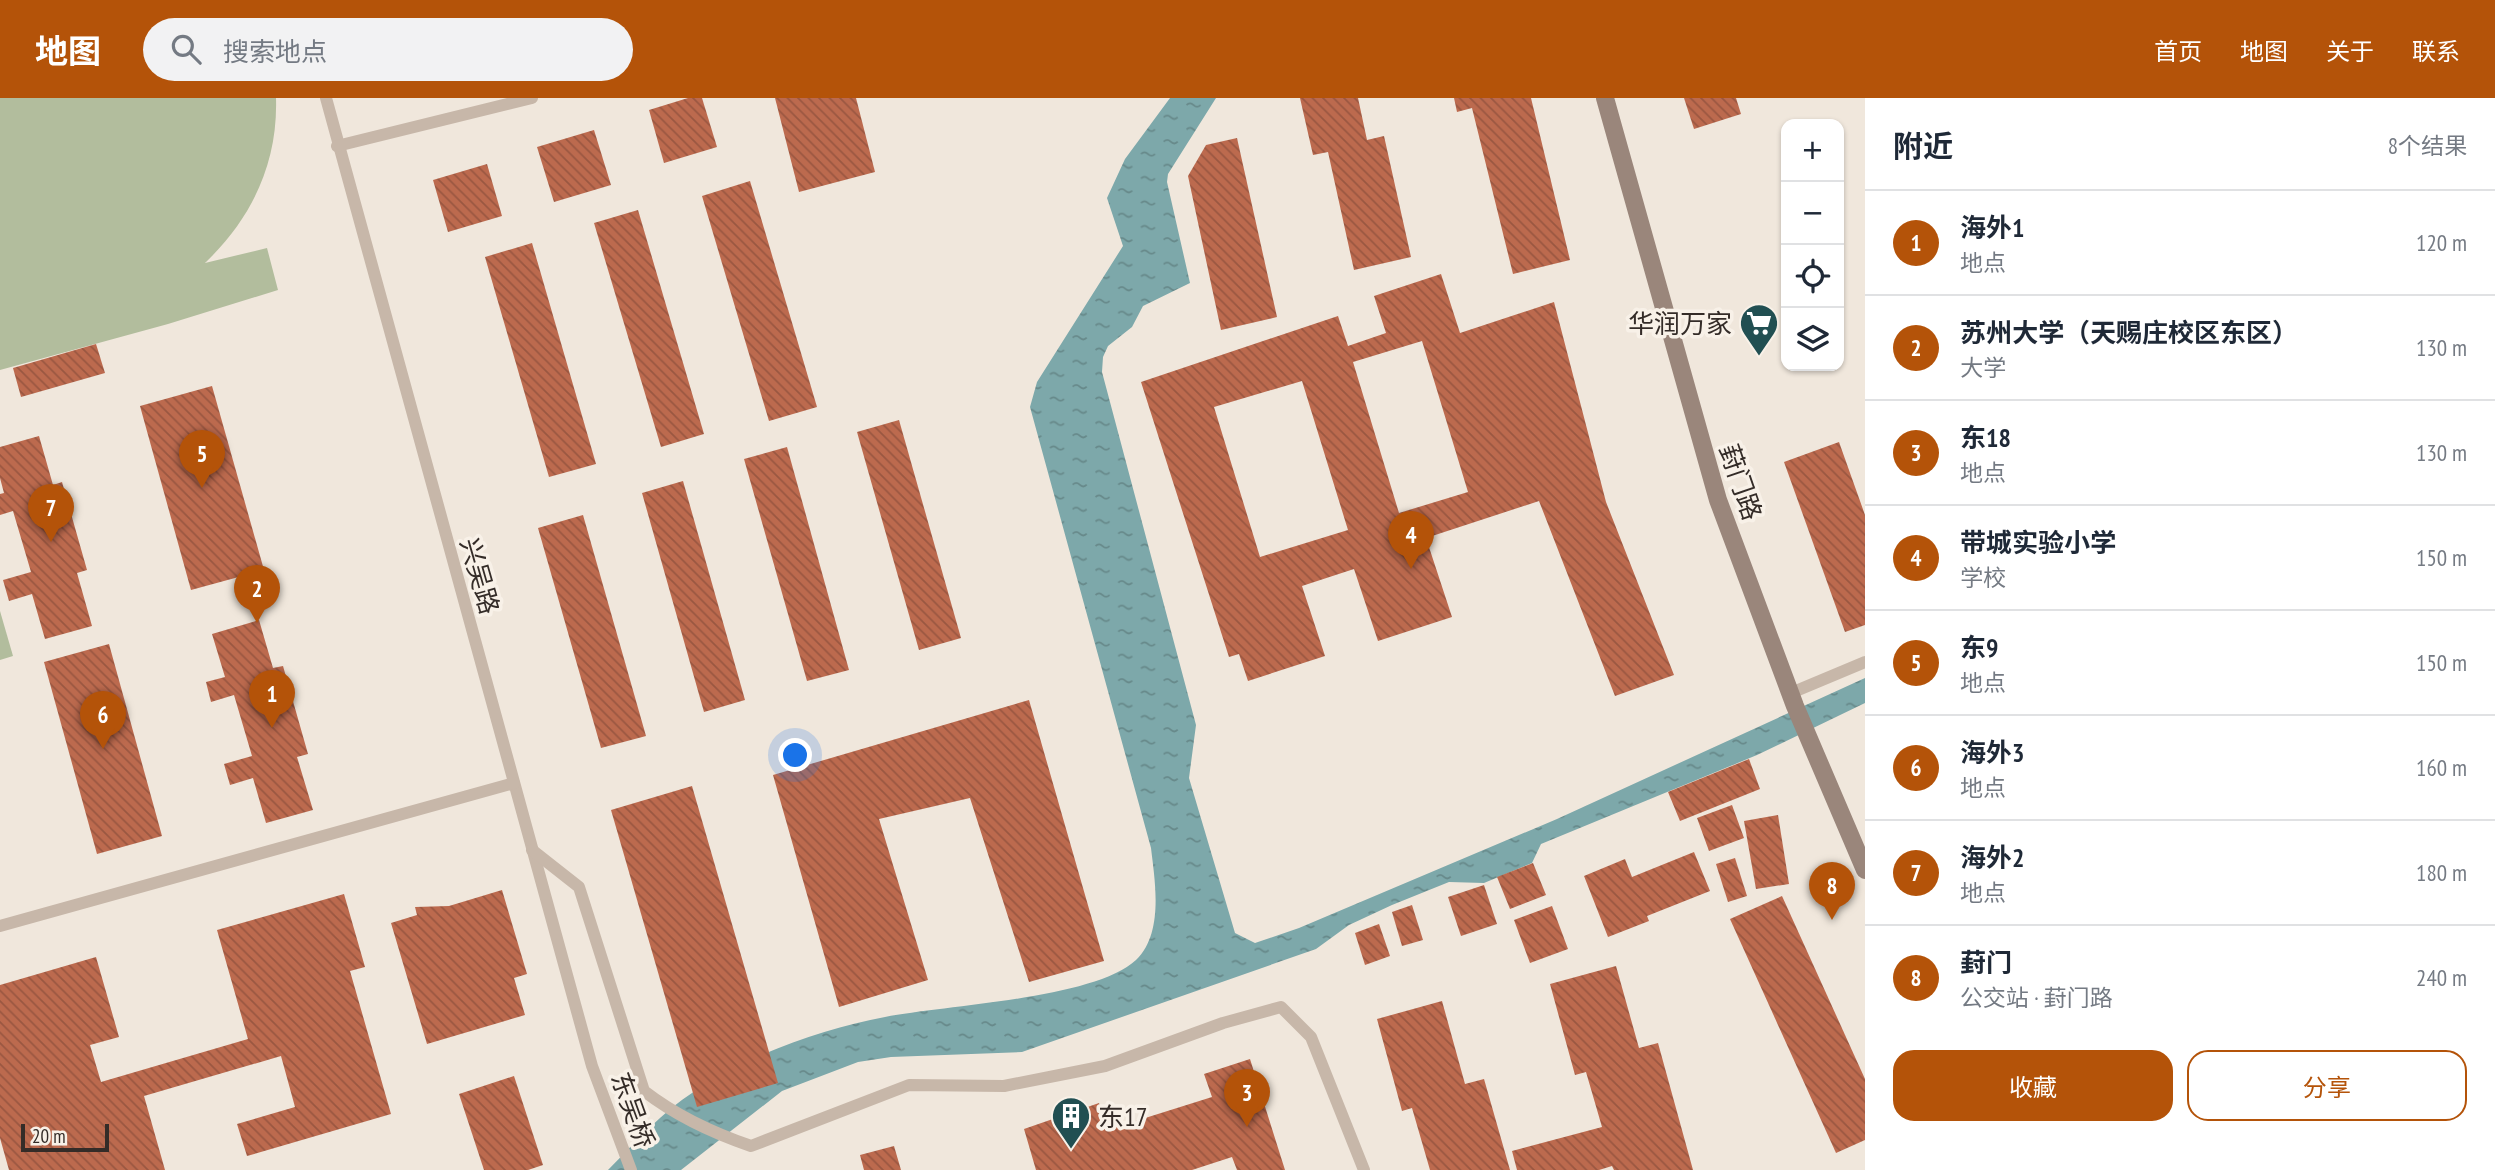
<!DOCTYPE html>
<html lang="zh">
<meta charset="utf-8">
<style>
body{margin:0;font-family:"PT Sans Narrow","Noto Sans SC",sans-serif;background:#f2f2f3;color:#1f2937}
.controls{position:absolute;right:21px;top:21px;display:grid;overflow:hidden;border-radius:14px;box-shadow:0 2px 5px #0004}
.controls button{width:63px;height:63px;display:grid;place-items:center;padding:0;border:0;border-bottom:2px solid #e0e1e3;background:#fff;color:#1f2937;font:35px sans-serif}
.scale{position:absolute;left:21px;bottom:18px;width:88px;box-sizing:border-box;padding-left:7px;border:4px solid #342c28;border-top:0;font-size:19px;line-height:24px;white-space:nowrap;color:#342c28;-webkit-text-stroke:5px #f8f1e8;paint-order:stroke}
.you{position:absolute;left:796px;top:658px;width:24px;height:24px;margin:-18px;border:5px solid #fff;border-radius:50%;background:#1a73e8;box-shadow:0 0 0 10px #1a73e833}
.badge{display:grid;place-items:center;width:46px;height:46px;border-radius:50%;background:#b45309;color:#fff;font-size:23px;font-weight:700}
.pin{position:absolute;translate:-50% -58px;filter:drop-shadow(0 2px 4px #0008)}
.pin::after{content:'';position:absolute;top:37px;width:24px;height:21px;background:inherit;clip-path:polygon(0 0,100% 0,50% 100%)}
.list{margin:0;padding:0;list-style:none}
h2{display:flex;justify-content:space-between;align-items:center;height:91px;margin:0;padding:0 28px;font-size:30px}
h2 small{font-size:23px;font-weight:400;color:#747a83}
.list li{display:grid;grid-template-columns:46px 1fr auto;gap:21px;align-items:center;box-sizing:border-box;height:105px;padding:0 28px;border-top:2px solid #e0e1e3}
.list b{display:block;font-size:26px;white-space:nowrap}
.list p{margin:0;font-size:23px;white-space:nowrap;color:#747a83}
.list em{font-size:23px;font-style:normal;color:#747a83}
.actions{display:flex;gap:14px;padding:21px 28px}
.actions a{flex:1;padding:16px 0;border:2px solid #b45309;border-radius:21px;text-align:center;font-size:24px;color:#b45309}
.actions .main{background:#b45309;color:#fff}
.icon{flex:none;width:38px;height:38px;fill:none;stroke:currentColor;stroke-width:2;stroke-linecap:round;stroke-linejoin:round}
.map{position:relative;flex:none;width:1865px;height:1072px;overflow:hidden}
header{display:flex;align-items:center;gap:42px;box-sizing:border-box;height:98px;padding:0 35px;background:#b45309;color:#fff}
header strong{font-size:33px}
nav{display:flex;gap:38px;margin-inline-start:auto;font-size:24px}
.search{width:490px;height:63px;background:#f2f2f3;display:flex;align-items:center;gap:18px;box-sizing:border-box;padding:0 24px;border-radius:38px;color:#747a83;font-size:26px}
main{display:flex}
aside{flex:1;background:#fff}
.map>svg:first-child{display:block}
.pitch{fill:#b2bd9d}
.water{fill:url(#water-ripples)}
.building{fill:url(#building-back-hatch);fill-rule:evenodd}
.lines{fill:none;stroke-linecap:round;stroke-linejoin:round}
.service{stroke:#c7b7a9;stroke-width:12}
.secondary{stroke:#9a867b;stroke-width:18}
.labels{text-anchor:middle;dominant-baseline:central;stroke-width:7;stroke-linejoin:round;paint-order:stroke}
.poi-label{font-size:26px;fill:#342c28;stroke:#f8f1e8;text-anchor:end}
.street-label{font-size:26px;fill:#342c28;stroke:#f8f1e8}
</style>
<header>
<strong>地图</strong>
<div class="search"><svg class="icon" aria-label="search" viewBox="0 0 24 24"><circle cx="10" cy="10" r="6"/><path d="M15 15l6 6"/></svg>搜索地点</div>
<nav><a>首页</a><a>地图</a><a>关于</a><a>联系</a></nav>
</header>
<main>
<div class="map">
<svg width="1865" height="1072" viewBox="0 0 1865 1072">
<defs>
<pattern id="water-ripples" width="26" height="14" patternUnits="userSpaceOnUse" patternTransform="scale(1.75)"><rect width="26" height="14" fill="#7da8aa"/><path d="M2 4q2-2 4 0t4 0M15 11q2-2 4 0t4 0" fill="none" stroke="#67898a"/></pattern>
<pattern id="building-back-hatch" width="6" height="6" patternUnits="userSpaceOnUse" patternTransform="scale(1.75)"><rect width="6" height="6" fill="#bc6a4e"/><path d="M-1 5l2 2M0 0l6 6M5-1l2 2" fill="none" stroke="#9a5741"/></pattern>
</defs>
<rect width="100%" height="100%" fill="#f0e7dc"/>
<g class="pitch">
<path d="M0,0H276C278,65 252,120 205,165L267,150L278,192L168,226L0,272Z"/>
<polygon points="0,513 13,558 0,562"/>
</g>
<path class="water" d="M1170,0H1216L1168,76L1167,84L1190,185L1143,208L1132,229L1108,248L1103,259L1102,274L1196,627L1189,680L1235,835L1255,845L1299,830L1557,721L1865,580V605L1757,657L1541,746L1532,765L1484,785L1449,784L1392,807L1349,827L1316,851L1022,954L891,959L858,964L782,993L681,1072H608C625,1055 642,1036 660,1020C717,968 810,933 885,919C946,907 1094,901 1136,862C1164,835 1155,784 1151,750L1030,309L1037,284L1123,148L1107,100L1125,61Z"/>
<g class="building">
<polygon points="688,0 702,0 717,49 664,65 649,12"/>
<polygon points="775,0 856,0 875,74 799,94"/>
<polygon points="1300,0 1358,0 1367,42 1384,38 1411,159 1354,172 1328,54 1313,57"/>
<polygon points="1454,0 1531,0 1570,162 1513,176 1472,10 1457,14"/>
<polygon points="1684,0 1736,0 1741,16 1694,31"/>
<polygon points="594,32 611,87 554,104 537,49"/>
<polygon points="1237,40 1277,219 1221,232 1188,78 1206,47"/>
<polygon points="487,66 502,118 448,134 433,82"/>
<polygon points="750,83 817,309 769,323 702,98"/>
<polygon points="638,112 704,336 661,349 594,125"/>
<polygon points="532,145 596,366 549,379 485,159"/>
<path d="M1441,176L1460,235L1554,204L1606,404L1674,577L1615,598L1539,403L1426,440L1452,519L1378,543L1354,471L1302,488L1325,558L1248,583L1239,556L1229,559L1141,284L1338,218L1348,248L1386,235L1374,198ZM1422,243L1468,394L1399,415L1353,264ZM1302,283L1348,432L1260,459L1214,309Z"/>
<polygon points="96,246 105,275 21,299 13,270"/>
<polygon points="212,288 264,472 191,492 140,308"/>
<polygon points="899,322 961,540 919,552 857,334"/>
<polygon points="39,338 53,387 62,384 87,472 77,475 92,528 45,541 32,496 9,503 3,482 31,474 13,413 0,417 0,396 4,395 0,380 0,349"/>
<polygon points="1839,344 1865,417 1865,527 1845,534 1784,364"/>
<polygon points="787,349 849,572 807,583 744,361"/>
<polygon points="683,383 745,602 704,614 642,395"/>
<polygon points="583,417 646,638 601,650 538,430"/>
<polygon points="259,522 273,570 283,568 308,656 297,659 313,712 266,725 253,680 230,687 224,666 252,658 234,597 211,604 206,584 225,579 212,536"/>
<polygon points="109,546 162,738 97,756 44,564"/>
<polygon points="1029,602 1104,863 1029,884 970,700 879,721 928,882 839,909 773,677"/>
<polygon points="1749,661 1760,691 1680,723 1668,694"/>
<polygon points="692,688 778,985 697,1009 611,712"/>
<polygon points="1732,707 1744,740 1709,753 1697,720"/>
<polygon points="1778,717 1789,786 1756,791 1744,723"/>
<polygon points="1694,754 1710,793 1647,818 1649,823 1608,839 1584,778 1625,761 1632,779"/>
<polygon points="1735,760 1747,798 1728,804 1716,766"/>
<polygon points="1533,765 1546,797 1510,811 1497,779"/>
<polygon points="1484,787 1497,826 1461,838 1448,799"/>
<polygon points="502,792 527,876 514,880 525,917 427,946 391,825 417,817 415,809 449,808"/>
<polygon points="344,796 365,869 350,873 391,1016 247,1058 237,1026 295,1009 281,958 144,998 165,1072 9,1072 0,1040 0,887 96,859 119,939 90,947 101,984 248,941 217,832"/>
<polygon points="1782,798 1865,981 1865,1042 1836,1055 1730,821"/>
<polygon points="1412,807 1423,842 1402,848 1392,814"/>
<polygon points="1552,808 1568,851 1530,865 1514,822"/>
<polygon points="1379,826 1390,858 1365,867 1355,835"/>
<polygon points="1616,868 1639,950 1658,945 1693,1072 1614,1072 1612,1068 1599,1072 1517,1072 1512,1053 1602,1029 1586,974 1575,977 1550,886"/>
<polygon points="1442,903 1465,986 1484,981 1510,1072 1430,1072 1412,1010 1402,1013 1377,921"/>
<polygon points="1250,961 1285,1072 1237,1072 1232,1059 1192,1072 1036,1072 1024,1031 1099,1005 1107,1032 1212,999 1204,976"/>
<polygon points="514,978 543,1067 528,1072 484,1072 459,996"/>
<polygon points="894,1048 901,1072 864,1072 860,1057"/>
</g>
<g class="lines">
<g class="service">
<polyline points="326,0 592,968 631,1072"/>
<polyline points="337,48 532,0"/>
<polyline points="1791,595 1865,564"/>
<path d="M532,752L579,789L644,993C675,1017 713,1035 751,1048L909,987L1004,988L1105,968L1223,925L1281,909L1311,939L1364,1072"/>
<polyline points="0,828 514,685"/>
</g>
<polyline class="secondary" points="1605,0 1718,402 1795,608 1865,772"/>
</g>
<defs>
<g id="supermarket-pin" transform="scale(2.0125)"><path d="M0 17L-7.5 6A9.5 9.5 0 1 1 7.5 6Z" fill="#214f52" stroke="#f8f1e8"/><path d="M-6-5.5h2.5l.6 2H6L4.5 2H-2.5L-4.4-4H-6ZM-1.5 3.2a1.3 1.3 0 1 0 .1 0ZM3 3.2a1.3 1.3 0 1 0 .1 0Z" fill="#fff"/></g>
<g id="building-pin" transform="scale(2.0125)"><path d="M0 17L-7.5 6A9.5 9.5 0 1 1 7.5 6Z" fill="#214f52" stroke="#f8f1e8"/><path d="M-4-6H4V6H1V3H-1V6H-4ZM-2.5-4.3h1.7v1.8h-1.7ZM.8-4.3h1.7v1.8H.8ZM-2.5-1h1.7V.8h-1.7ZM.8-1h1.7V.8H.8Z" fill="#fff"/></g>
</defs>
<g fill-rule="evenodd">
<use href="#supermarket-pin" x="1759" y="225"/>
<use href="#building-pin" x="1071" y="1018"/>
</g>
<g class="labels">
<g class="poi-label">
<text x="1732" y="225">华润万家</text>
<text x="1098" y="1018" text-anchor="start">东17</text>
</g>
<g class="street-label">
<text transform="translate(1741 384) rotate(71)">葑门路</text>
<text transform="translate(480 478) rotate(74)">兴吴路</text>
<text transform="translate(633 1012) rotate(70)">东吴桥</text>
</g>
</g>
</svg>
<div class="controls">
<button>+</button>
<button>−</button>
<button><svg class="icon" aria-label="locate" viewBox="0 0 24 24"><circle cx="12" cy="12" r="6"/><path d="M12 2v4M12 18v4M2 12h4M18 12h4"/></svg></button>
<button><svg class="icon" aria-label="layers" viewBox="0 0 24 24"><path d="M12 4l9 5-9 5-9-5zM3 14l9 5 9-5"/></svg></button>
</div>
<div class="scale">20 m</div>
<div class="you"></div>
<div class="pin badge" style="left:272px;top:630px">1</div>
<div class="pin badge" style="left:257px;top:525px">2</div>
<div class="pin badge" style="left:1247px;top:1029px">3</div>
<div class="pin badge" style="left:1411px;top:471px">4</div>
<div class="pin badge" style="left:202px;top:390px">5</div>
<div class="pin badge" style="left:103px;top:651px">6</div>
<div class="pin badge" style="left:51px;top:444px">7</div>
<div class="pin badge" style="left:1832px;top:822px">8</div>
</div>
<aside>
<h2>附近<small>8个结果</small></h2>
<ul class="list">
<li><span class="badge">1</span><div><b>海外1</b><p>地点</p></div><em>120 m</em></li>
<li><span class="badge">2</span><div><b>苏州大学（天赐庄校区东区）</b><p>大学</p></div><em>130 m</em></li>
<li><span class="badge">3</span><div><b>东18</b><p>地点</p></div><em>130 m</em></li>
<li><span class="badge">4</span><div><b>带城实验小学</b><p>学校</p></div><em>150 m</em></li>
<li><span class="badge">5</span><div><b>东9</b><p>地点</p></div><em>150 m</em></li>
<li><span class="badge">6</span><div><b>海外3</b><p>地点</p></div><em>160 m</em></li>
<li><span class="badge">7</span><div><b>海外2</b><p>地点</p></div><em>180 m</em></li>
<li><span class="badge">8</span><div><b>葑门</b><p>公交站 · 葑门路</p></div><em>240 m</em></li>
</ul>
<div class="actions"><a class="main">收藏</a><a>分享</a></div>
</aside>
</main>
